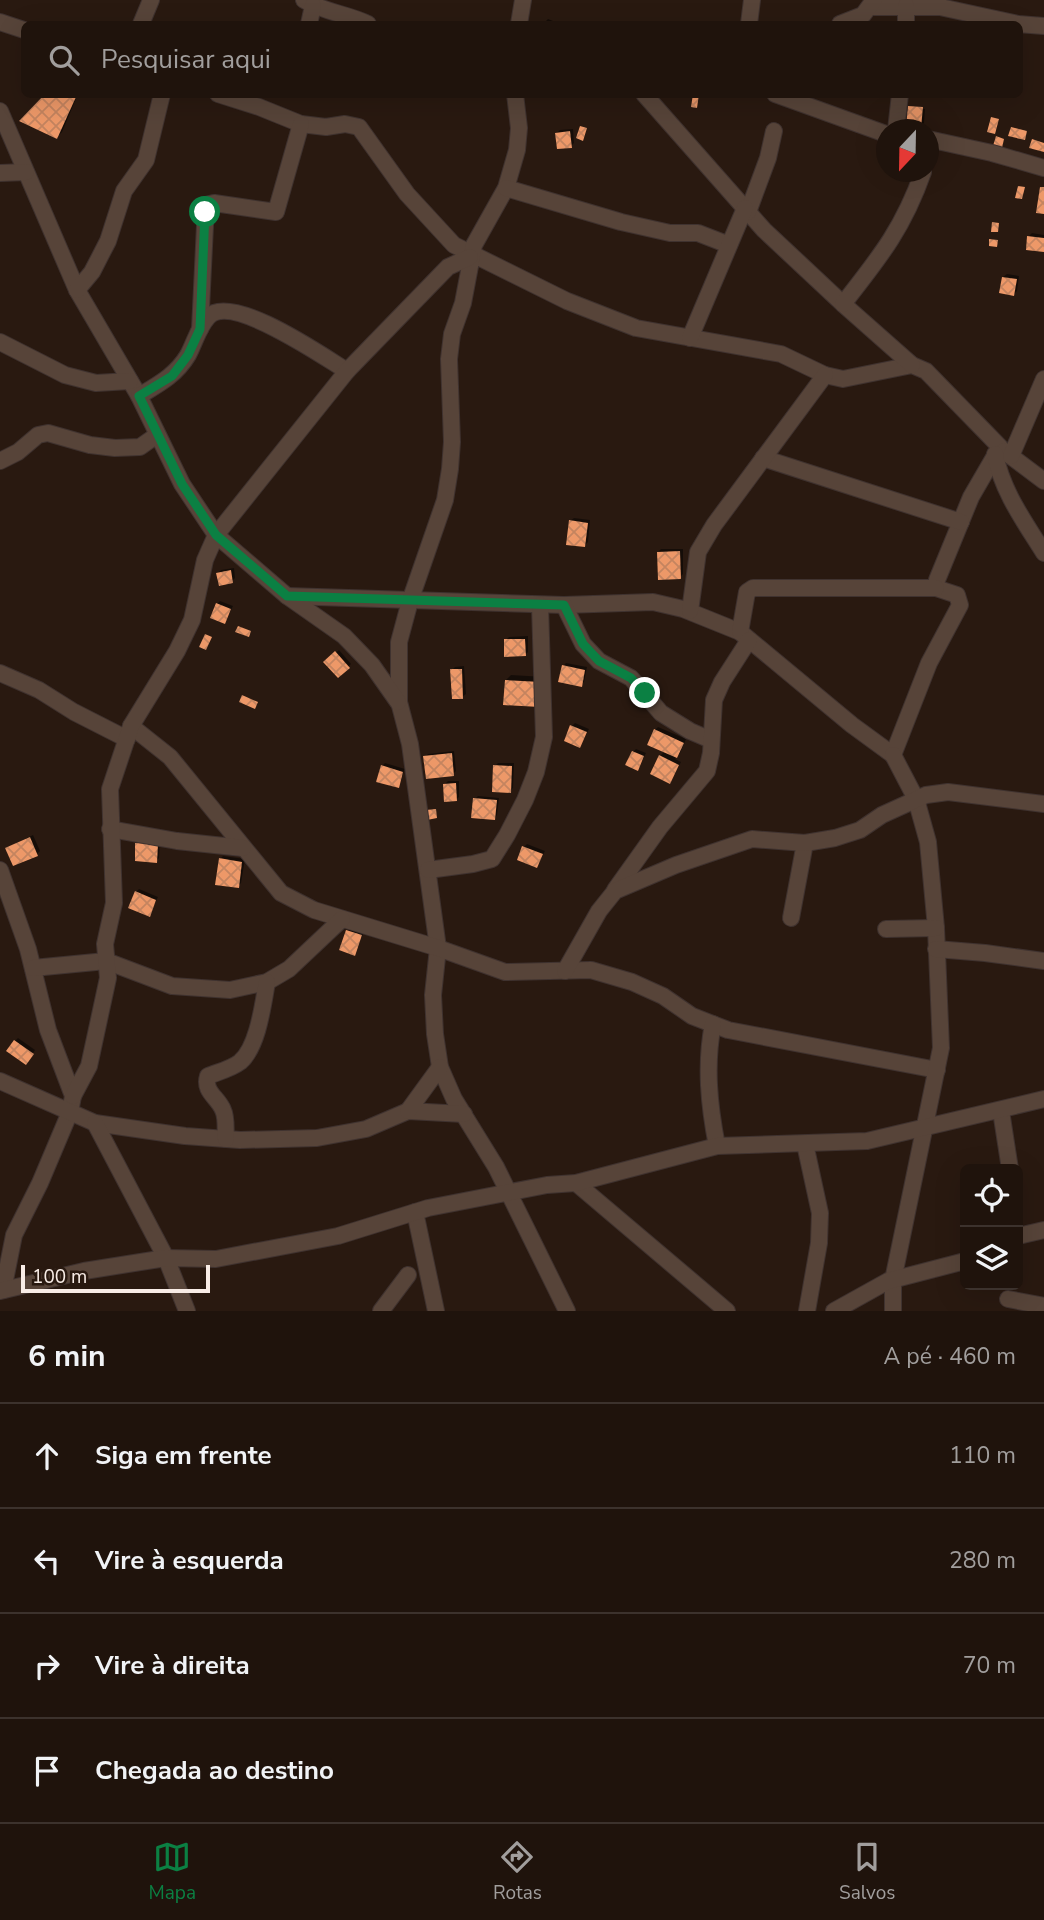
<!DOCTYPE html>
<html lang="pt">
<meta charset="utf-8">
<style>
body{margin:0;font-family:"Nunito Sans",sans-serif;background:#271c15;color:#f1f3f6}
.controls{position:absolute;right:21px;bottom:21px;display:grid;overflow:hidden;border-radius:10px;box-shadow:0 7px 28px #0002}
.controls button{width:63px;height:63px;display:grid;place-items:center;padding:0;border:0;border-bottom:2px solid #3c322d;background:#1f130c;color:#f1f3f6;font:35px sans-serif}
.compass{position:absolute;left:876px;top:119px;width:63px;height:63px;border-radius:50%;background:#1f130c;box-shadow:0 7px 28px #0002;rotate:202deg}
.scale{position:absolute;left:21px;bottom:18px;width:189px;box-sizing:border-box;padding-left:7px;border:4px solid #f8ece6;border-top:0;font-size:19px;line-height:24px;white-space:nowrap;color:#f8ece6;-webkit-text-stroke:5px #291910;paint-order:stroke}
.stop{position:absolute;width:21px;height:21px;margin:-16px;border:5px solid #0b8043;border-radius:50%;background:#fff}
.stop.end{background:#0b8043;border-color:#fff;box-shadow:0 2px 7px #0008}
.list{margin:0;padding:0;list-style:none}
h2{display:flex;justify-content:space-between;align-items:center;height:91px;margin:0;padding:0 28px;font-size:30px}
h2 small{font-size:23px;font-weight:400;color:#a19e9d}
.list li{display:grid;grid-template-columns:46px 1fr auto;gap:21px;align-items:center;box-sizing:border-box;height:105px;padding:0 28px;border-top:2px solid #3c322d}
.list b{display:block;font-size:26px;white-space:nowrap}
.list em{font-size:23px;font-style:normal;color:#a19e9d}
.icon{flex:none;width:38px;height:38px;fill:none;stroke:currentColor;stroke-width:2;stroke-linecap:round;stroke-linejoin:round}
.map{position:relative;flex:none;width:1044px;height:1311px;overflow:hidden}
.search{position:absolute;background:#1f130c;box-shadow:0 7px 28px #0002;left:21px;right:21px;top:21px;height:77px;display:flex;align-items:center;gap:18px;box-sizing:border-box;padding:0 24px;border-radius:10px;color:#a19e9d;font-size:26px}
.sheet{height:511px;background:#1f130c}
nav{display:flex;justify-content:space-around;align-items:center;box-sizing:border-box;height:98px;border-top:2px solid #3c322d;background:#1f130c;font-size:19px;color:#a19e9d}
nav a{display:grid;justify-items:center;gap:4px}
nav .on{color:#0b8043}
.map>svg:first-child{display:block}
.shadow{fill:#0007}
.building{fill:url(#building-cross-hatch)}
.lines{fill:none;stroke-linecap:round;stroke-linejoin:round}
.minor-casing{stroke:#3f322f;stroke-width:18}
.minor{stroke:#574439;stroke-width:16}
.route{stroke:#0b8043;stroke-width:9}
</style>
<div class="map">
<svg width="1044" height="1311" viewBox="0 0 1044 1311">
<defs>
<pattern id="building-cross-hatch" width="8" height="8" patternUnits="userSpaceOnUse" patternTransform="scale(1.75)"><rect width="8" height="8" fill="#ed9868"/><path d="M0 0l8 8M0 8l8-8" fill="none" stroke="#c4845f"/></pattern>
</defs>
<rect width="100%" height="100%" fill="#291910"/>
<g class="shadow">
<polygon points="548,19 558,23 558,24 543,24"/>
<polygon points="963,19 975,24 959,24"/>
<polygon points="48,94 78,94 62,132 57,137"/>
<polygon points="910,108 925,109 924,123 921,126"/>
<polygon points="573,129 574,143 571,146 557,133 560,130"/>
<polygon points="1032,233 1044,235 1044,250 1029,236"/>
<polygon points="1007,274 1019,276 1017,291 1014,294 1003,277"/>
<polygon points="574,518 590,520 588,542 585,545 570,521"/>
<polygon points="661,549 683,549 683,574 680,577 658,552"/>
<polygon points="234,568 235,578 232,581 218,573 221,570"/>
<polygon points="220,601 233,606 225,622 217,604"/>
<polygon points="528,636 528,652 525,655 506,640 509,637"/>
<polygon points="339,650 351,664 338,676 325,662"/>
<polygon points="566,663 587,667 584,682 581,685 563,666"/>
<polygon points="464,666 466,694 462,697 452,670 455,667"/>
<polygon points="511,675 545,677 544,700 506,680"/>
<polygon points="575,723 589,729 580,746 572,726"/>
<polygon points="658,727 686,739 680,753 675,759 681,762 670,782 660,756 665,751 655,730"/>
<polygon points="636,749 646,753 638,769 633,752"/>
<polygon points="454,751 456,771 453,774 425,757 428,754"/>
<polygon points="385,763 405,769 398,786 382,766"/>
<polygon points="498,763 514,763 513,788 510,791 495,766"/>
<polygon points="448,781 459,781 459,797 456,800 445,784"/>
<polygon points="478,796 499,798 497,815 494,819 475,799"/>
<polygon points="33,835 40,851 37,854 7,848"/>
<polygon points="140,840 160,841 159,858 156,861 137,843"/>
<polygon points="527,844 545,851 537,866 524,847"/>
<polygon points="223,856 245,859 241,883 238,886 220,859"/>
<polygon points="139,889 158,897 149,915 136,892"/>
<polygon points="351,928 364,932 354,954 348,931"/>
<polygon points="18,1038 35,1050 29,1060 15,1041"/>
</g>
<g class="building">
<polygon points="45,94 69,94 76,97 57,139 19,121"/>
<polygon points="693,94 699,94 697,108 691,107"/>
<polygon points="908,106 923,107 921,128 906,127"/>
<polygon points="991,117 999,119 995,134 987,132"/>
<polygon points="580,126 587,128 583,141 576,138"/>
<polygon points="1011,127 1027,131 1025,140 1008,136"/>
<polygon points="570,131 572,148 557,149 555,133"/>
<polygon points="996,136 1004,139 1002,148 993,146"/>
<polygon points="1032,139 1044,143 1044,152 1029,148"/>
<polygon points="1018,186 1025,187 1022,199 1015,198"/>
<polygon points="1040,187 1044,187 1044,214 1036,213"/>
<polygon points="992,222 999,223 998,232 991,232"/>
<polygon points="1027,236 1044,238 1044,252 1026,250"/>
<polygon points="989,239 998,240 997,247 989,246"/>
<polygon points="1002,277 1017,279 1014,296 999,293"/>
<polygon points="569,520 588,523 585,547 566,545"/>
<polygon points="680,551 681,579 658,580 657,552"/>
<polygon points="231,570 233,583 219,586 216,573"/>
<polygon points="216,603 231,609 225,624 210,618"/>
<polygon points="238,626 251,631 249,637 235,632"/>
<polygon points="205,634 212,637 206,650 199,647"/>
<polygon points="504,639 525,639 526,656 504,657"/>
<polygon points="335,651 350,668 338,678 323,662"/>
<polygon points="562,665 585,670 582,687 558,682"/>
<polygon points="450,669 462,669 463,699 452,699"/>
<polygon points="505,680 541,682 540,707 503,705"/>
<polygon points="242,695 258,702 255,709 239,702"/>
<polygon points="570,725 587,732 580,748 564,741"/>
<polygon points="654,729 684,743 677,758 647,745"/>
<polygon points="632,751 644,756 638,771 625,765"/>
<polygon points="452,753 454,776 426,779 423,756"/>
<polygon points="659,755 679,765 670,784 650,774"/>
<polygon points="381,765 403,772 399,788 376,782"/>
<polygon points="493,765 512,766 511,793 492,792"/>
<polygon points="456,783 457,801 444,802 443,784"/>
<polygon points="473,798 497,800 495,820 471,818"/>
<polygon points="436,809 437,818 427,820 426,810"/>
<polygon points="30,837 38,856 13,866 5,848"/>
<polygon points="135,843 158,844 157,863 135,861"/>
<polygon points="522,846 543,854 537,868 517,860"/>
<polygon points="219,858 242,862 239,888 215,885"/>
<polygon points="135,891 156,900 150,917 128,908"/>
<polygon points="346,930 362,935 355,956 339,950"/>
<polygon points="14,1040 34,1054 26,1065 6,1051"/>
</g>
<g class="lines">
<g class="minor-casing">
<g id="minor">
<path d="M304,0C323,12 348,14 368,24"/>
<polyline points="870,7 940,7 1018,24 1044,26"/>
<polyline points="0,22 24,30"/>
<polyline points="141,24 151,0"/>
<polyline points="309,24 313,6"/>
<polyline points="519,24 523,0"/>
<polyline points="749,24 752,0"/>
<polyline points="840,24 863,15 874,0"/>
<polyline points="906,24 906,6"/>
<polyline points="218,94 259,107 301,124 326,127 345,124 359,127 407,194 454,245 567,301 636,328 781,354 825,375 843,379 912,365 926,371 1000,447 971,497 937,580 936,588 957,595 960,605 929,663 893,755 852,725 740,632 683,609 653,602 564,605 287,596"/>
<polyline points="515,94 519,128 517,150 506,188 474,245 463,303 452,334 449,359 452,442 450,469 445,500 410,601 399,642 399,702 410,744 438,948 433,995 435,1034 440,1067 454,1099 496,1167 567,1311"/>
<polyline points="644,94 764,230 843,304 912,365"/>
<polyline points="775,94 886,134"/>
<polyline points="0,111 77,290 139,396 182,484 216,535 287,596 344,636 372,665 398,702"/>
<polyline points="896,130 900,94"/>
<polyline points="928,139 992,153 1044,168"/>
<polyline points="0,173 26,172"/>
<polyline points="506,188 621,222 670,233 698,233 729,245"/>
<polyline points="748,212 768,158 774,131"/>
<polyline points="77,290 92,272 108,241 124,191 146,160 162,94"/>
<path d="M843,304C879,258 903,229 923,172"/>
<polyline points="200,329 206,205 214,203 276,212 301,124"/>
<polyline points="690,338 745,208"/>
<polyline points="0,342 65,375 96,383 130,381"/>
<path d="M139,396C159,384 176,375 188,355C195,342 198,328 208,317C231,292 324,357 347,371"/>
<polyline points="1004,451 1044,481"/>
<path d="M995,454C1002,491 1024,521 1044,553"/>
<polyline points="1011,456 1044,379"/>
<polyline points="763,458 961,522"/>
<polyline points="0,461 18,452 38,435 48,433 90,445 115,448 140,447 157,435"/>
<polyline points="564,605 583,644 599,661 631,678 661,713 690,731 711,740"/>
<polyline points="690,611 698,552 714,525 825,375"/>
<polyline points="740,632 747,592 753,588 936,588"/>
<polyline points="0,673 39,690 74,712 127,739"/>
<polyline points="131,726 170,757 281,893 314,910 438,948 505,972 591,970 632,982 663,996 692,1016 728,1030 937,1070"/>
<polyline points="893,755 916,799 928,842 936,928 941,1048 893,1280 893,1311"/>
<polyline points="110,829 177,841 243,848"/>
<polyline points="0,870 28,949 48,1030 73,1096 70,1112 40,1183 14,1235 3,1290"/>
<polyline points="428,870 473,864 492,859 507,835 525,800 536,772 544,737 540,605"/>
<polyline points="615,890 660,827 707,771 711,753 714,700 722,682 749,640"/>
<polyline points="791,918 805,843"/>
<polyline points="886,929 936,928"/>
<polyline points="936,949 985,953 1044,961"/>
<polyline points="33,968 106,961 172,986 230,990 267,982 289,969 342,919"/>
<polyline points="565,971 599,911 615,891 676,865 752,839 805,843 835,838 860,830 882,815 926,795 948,792 1044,804"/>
<path d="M713,1024C705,1065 709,1105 717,1146"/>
<polyline points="0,1081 95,1123 185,1136 240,1140 317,1138 366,1129 408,1111 464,1114"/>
<polyline points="73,1096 89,1066 108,978 105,944 114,903 110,789 131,726 177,651 192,620 205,560 216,535 347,371 448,267 470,257"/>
<polyline points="408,1111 440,1067"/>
<polyline points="1001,1111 1010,1169"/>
<polyline points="95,1123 166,1258 187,1311"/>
<path d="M226,1139C225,1130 227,1118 223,1110C218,1097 203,1092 208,1076C218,1072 231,1069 240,1062C258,1047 263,1004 267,982"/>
<polyline points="805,1144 820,1213 819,1243 807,1311"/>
<polyline points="576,1183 727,1311"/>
<polyline points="415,1212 436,1311"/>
<polyline points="1018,1236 1044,1230"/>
<polyline points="0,1291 84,1271 166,1258 216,1259 338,1236 428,1208 547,1185 576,1183 717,1146 867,1141 1044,1099"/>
<polyline points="1008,1299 1044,1306"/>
<polyline points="381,1311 408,1275"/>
<polyline points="834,1311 888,1281 965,1261"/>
</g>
</g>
<use href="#minor" class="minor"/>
</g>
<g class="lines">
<polyline class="route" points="205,212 200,329 188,355 172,376 139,396 182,484 216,535 287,596 564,605 583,644 599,661 631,678 645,693"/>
</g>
</svg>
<div class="controls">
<button><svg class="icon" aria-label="locate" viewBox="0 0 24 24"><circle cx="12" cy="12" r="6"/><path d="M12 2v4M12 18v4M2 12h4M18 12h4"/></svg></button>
<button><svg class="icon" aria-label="layers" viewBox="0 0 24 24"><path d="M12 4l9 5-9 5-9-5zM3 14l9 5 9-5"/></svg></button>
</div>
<svg class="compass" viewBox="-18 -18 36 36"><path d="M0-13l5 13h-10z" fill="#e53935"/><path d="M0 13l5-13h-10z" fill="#a19e9d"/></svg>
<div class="scale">100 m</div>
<div class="stop" style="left:205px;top:212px"></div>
<div class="stop end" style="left:645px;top:693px"></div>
<div class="search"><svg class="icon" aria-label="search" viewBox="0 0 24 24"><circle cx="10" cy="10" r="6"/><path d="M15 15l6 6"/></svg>Pesquisar aqui</div>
</div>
<section class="sheet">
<h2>6 min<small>A pé · 460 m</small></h2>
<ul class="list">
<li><svg class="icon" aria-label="ahead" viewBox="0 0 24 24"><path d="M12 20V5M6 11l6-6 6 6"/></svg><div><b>Siga em frente</b></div><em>110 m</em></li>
<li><svg class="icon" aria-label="left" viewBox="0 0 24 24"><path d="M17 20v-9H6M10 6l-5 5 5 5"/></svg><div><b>Vire à esquerda</b></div><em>280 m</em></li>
<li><svg class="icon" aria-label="right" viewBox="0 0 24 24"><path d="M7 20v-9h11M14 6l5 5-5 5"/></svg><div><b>Vire à direita</b></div><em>70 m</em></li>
<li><svg class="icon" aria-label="arrive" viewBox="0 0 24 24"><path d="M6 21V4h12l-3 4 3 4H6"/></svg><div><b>Chegada ao destino</b></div></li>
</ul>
</section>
<nav>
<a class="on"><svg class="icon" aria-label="map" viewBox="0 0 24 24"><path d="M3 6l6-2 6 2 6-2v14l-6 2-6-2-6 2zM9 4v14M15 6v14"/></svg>Mapa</a>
<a><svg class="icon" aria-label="directions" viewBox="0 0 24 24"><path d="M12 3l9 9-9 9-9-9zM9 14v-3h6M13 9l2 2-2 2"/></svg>Rotas</a>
<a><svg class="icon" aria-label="saved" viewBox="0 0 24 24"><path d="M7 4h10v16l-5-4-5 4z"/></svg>Salvos</a>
</nav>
